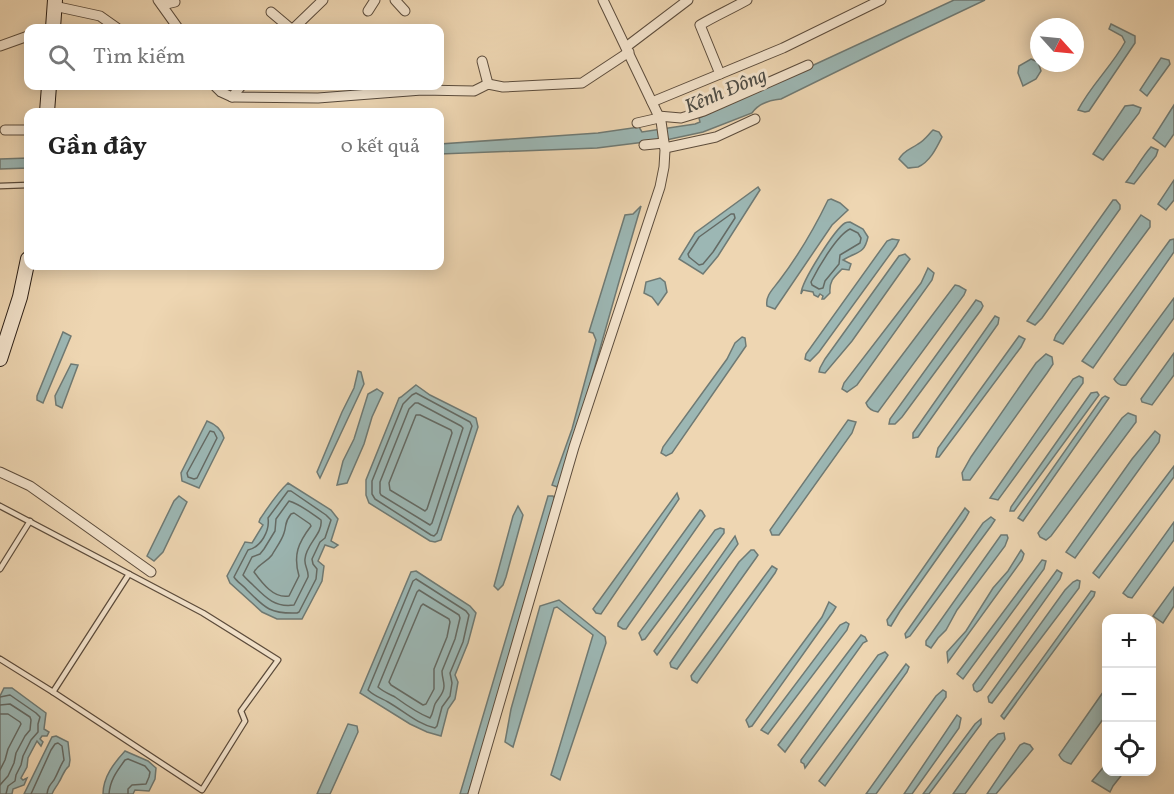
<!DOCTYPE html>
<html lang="vi">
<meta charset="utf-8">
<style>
body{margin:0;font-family:Vollkorn,serif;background:#f2f2f2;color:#222}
.controls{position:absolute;right:18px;bottom:18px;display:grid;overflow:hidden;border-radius:12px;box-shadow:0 3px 15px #0003}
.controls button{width:54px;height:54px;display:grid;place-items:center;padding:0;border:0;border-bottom:2px solid #e0e0e0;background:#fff;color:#222;font:30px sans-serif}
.compass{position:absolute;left:1030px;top:18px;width:54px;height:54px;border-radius:50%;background:#fff;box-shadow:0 3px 15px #0003;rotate:117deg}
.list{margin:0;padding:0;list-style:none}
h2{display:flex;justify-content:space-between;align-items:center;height:78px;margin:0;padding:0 24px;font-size:26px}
h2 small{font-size:20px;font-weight:400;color:#767676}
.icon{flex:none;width:33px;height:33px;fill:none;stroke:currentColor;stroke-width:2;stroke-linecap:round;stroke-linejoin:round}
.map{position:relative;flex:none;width:1174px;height:794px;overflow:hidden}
.search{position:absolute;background:#fff;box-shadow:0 3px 15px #0003;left:24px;top:24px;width:420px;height:66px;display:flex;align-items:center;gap:15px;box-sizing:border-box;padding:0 21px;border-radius:12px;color:#767676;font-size:22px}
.panel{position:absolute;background:#fff;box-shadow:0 3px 15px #0003;left:24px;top:108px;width:420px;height:162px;border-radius:12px}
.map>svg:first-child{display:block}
.water{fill:#9cb7b4;stroke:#6f7a74;stroke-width:1.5}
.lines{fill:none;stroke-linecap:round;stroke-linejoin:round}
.shore{stroke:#646a64;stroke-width:1.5}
.service-casing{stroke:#5c4c3c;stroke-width:7}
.minor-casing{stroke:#5c4c3c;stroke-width:11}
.secondary-casing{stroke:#2b1e15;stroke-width:16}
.service{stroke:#f4e4cd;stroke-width:4.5}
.minor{stroke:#f4e4cd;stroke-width:9}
.secondary{stroke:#f4e4cd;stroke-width:14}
.labels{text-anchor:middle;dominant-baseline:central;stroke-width:6;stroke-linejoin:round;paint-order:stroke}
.water-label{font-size:20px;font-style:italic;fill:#4d4c45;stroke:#f4e4cd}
</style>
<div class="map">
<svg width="1174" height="794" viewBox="0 0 1174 794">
<rect width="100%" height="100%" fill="#eed6b2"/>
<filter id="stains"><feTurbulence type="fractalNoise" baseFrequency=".00333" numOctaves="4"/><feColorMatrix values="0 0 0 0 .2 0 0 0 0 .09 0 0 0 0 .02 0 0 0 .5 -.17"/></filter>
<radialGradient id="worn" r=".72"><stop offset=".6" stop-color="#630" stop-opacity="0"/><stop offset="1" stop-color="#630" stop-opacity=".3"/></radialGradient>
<g class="water">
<path d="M954,0H985L905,38L781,99C770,100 759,103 752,113L703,132L657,142H645L597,148L440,154V144L598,133L639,127L642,132L695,124L700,122L699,118Z"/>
<path d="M1111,24L1135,36V43L1089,111L1085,112L1078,110C1091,85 1112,66 1125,42L1122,36L1109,29Z"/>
<polygon points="1161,58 1169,60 1170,64 1147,96 1140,90"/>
<polygon points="1031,59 1038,62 1041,71 1036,79 1023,86 1018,73 1019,66"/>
<polygon points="1133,105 1141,108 1139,113 1103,160 1093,154 1125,106"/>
<polygon points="1174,105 1174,134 1165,147 1153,138"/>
<path d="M933,130L939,132L942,137C937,147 930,162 918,167C916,167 910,168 908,168L899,159C904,150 911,149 918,144C924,141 928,135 933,130Z"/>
<path d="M1151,147L1158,150L1156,156L1134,184L1126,182C1135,171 1141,158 1151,147Z"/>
<polygon points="28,158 28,168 0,169 0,159"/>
<polygon points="1174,180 1174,200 1166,210 1158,204"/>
<polygon points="758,187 760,190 758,193 718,256 703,274 679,259 695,233"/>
<path d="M831,199L840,203L848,210L832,225L775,309L767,306C765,296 773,289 779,281C798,256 814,229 828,200Z"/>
<polygon points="1113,200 1116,200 1120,205 1120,209 1042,318 1035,325 1027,321"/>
<path d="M641,206C613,300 588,394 560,488L552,485L572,429L596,340L593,333L589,332L625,215L633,214Z"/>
<polygon points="1141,215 1150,221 1150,227 1063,344 1054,340 1056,335"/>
<path d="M850,222L863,229L868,237C864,255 857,251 843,260L851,264L849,270L842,269C834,277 829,281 830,293L824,299H822L823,296L820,294L818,297L814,295L813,292L803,290L801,294C801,282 835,229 845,223C847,222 848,222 850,222Z"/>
<polygon points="892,239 899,240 896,246 819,352 810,361 805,359 806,354 887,241"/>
<polygon points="1174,239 1174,252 1093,368 1082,361 1170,240"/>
<polygon points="905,254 910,259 852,341 825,373 819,372 820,368 825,359 899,256"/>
<polygon points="928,268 934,273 932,280 857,385 847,392 842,389 844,383 921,283"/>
<polygon points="660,278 665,282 667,292 658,305 652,297 644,293 646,282"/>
<path d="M955,285L959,286L966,290L964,295L878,412C872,411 868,409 866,403Z"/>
<path d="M1174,298V318L1126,385C1120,386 1117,384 1114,379Z"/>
<polygon points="976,300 981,302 983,306 981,310 902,417 895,424 889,424 890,419"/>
<polygon points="995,316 999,318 998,324 918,437 913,438 913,433"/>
<polygon points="63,332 71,336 43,403 37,400 37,396"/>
<polygon points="1019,336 1025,339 1021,347 939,457 936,457 938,448"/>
<polygon points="742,337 745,338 746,346 672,453 666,456 661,453 663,447 727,359 735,343"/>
<polygon points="1174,353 1174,375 1152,405 1142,402 1141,399"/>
<polygon points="1046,354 1052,357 1053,364 1047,373 970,480 963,480 962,473 971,457 1036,363"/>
<polygon points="71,364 78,365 62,408 56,405 55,396"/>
<polygon points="358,371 361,372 364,384 320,478 317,472 342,412 354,388"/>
<polygon points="1079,376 1083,378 1083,383 998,500 990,498 1073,379"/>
<polygon points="416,385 430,395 476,418 478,427 441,540 435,542 430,541 369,503 366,495 366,480 399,398 401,397"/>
<polygon points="377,389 383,393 372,417 364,444 347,483 337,485 343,461 354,439 368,394"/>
<polygon points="1097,392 1099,395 1014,511 1010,511 1011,507 1091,393"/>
<polygon points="1105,396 1109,398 1023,521 1018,518 1102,398"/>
<polygon points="1128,413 1136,416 1136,422 1051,536 1046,540 1040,537 1038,533 1122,418"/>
<polygon points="848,420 856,422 852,433 779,535 772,535 770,530"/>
<path d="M207,421C215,424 222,430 224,438L199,488L182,481L181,473Z"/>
<polygon points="1155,431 1160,435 1159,442 1075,558 1066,552 1132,459"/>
<polygon points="1174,466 1174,477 1099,578 1093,573"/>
<path d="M288,483L331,510L338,519L331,541L338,545L334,548L325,545L318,561L324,566L322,581L302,619H277L262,612L230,583L227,576L245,542L252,543L263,525L259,522L260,519C269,506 277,493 288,483Z"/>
<polygon points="677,493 679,499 601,614 596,613 593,609"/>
<polygon points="179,496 187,502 163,552 154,561 147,556 174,501"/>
<polygon points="548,496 553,496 555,499 493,716 468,794 460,794"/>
<polygon points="518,506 523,515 506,577 503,585 498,590 494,586 513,516"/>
<polygon points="965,508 969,512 965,519 900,611 891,626 888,625 887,620"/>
<polygon points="700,510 702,511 705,516 626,629 623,629 618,626 618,623"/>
<polygon points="991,517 995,520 991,526 910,636 906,638 905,634 983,523"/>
<polygon points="1174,522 1174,540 1132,598 1128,597 1123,593"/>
<polygon points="720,528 724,529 724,533 645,639 642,640 639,633 715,530"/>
<polygon points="1001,535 1007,535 1008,538 1005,546 957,610 946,630 938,638 931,648 926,645 926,641"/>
<polygon points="735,536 738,544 657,655 654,651"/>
<polygon points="751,550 754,550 758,555 756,558 677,669 671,667 670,663 739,562"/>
<polygon points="1021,550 1024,554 1022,560 948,662 947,652 966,631 993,588 1008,571"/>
<polygon points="1042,560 1046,561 1044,569 963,679 957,674"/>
<polygon points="772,566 777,569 775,573 697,683 692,680 691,676"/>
<polygon points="1057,570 1062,573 1060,579 981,690 977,692 974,690 973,685"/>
<polygon points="416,571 470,606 476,613 468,643 455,675 458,682 455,699 448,709 441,736 427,732 410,724 360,693 411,572"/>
<polygon points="1077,580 1080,581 1079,588 992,703 989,702 988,697 1065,590 1073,582"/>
<polygon points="1174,587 1174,606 1163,623 1153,616"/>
<polygon points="1091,591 1095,592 1094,596 1004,719 1001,716"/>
<polygon points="559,600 600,633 605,637 606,643 560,780 551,775 593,635 557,607 554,608 513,747 505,742 511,709 540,606"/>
<polygon points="829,602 836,607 833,612 752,726 749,727 746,720 822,617"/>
<polygon points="846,622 849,624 847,630 768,734 761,730 840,625"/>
<polygon points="861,635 865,637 867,641 863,643 785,752 778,745"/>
<polygon points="885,652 888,655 885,660 805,768 804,764 801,762 801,760 878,655"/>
<polygon points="906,664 909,667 907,672 825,786 819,781"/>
<polygon points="4,688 12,688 46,713 44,729 49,732 47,736 42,736 40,739 43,742 41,746 37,741 28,758 27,767 21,778 23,780 27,778 24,785 13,789 12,794 0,794 0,696"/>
<path d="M1106,688V715L1071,764C1065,762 1062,761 1059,755Z"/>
<polygon points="943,690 946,692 946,697 876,794 866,794 936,696"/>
<polygon points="957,715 961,718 959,728 912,794 904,794"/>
<polygon points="981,719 981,724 929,794 923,794 975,724"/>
<polygon points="348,724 357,726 358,732 330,794 317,794"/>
<polygon points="1004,733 1005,739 965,794 953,794 990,741 998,734"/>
<path d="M56,736L68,742L70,760L69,766C63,771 63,776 59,782C57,786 54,789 52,794H24L52,737Z"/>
<polygon points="1024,743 1030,745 1033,749 996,794 987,794 1020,745"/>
<path d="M125,751L148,761L156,768L155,779L149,791L135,790L133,794H103C103,777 114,763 125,751Z"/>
<polygon points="1106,764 1106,772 1124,772 1113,786 1110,792 1092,781"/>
</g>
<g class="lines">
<g class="shore">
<polygon points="731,214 734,214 735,218 713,252 703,264 699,265 689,257 688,254 699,237"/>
<path d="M850,229L858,233L861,238L860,243L840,255L839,264L825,281L823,288L819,289L812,285L811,282C818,268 837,235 850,229Z"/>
<polygon points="416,393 470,422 472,426 437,533 434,536 431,535 375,499 372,494 372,481 403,404 412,395"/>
<polygon points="415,403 418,403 461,426 463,428 432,523 430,525 381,495 380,493 380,482 409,409"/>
<polygon points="416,415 420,415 451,430 452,433 427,509 425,511 390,490 389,483"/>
<polygon points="210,431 214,432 217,438 197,478 194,479 188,477 187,473"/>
<path d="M288,491H291L326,515L331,520L325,538L320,542L312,559L313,564L317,569L316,579L299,612L297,613C270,614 265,608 247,590C243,585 237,582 234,577L248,550C261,547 270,531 268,518Z"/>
<path d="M289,501C300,504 311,513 321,520C323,534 306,544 305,559C304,566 309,570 308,577L294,605C275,608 265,597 253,585C249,581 246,579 243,575L252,557L260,554L264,549L275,531L276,519Z"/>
<path d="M294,513L310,524L311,526C298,543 293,555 299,576L289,596C274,599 262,583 254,572C259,563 266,563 272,555C276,548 282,540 284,533C287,524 284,523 291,514Z"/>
<path d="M416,579L466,611L469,615L463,642L450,673L452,683L450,696L442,707L437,726L435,728C417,724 404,711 388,702C381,698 374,696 368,690L413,581Z"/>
<path d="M419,590L459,615L460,618L455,639L442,671C442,677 444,681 444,686C444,694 438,698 435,704C433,709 433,714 430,718C417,713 406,705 395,697C389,694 382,691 378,687L417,592Z"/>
<polygon points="423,604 449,619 450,622 447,637 434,669 434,689 426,704 423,705 391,685 389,682 421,606"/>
<polyline points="0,697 10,695 36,713 40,717 38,724 38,732 31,740 23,756 21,765 16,775 15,781 8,786 6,794"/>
<polyline points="0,705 10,704 30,717 31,720 30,730 25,736 16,753 14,763 8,776 0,785"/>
<polyline points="0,714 8,714 20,722 21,724 8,749 5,760 0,770"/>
<path d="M31,794L51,750L55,744L58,743L62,746L64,760C60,766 58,773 54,780C50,785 48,787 47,794"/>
<path d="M109,794C110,780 117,771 125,760L128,759L145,766L150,772L149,777L146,784L132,785L128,789V794"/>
</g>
<g class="service-casing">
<g id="service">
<polyline points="0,186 28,185"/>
<polyline points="0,506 203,613 278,660 241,711 245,721 202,790 53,692"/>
<polyline points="0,569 30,521"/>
<polyline points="0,659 53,692 129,574"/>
</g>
</g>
<g class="minor-casing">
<g id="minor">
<polyline points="158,0 178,28"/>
<polyline points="395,0 405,11"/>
<polyline points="162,5 175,2"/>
<polyline points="54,6 100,16 117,28"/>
<polyline points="368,11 375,0"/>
<polyline points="271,12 290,28"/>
<polyline points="294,28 323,0"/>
<polyline points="0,46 28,36"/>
<polyline points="626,47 688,0"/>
<polyline points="482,61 488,84"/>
<path d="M720,74L700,25C715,16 731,9 747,0"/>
<polyline points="215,86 221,92 232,97 318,98 422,90 474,91 488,84 503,87 582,83 629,52"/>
<polyline points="232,97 241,86"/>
<polyline points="652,102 783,48 881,0"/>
<polyline points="658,116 681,118 704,111 808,65"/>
<polyline points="637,123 659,118"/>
<polyline points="5,130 28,130"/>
<polyline points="644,145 664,143"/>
<polyline points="665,148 716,137 755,119"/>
<polyline points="0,472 30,486 151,572"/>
<polyline points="473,794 574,447 660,187 664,167 665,150 661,121 603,0"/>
</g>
</g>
<g class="secondary-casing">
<g id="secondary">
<polyline points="53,28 55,0"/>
<polyline points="47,112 49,86"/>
<polyline points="0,359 20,297 28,259"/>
</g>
</g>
<use href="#service" class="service"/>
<use href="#minor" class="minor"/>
<use href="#secondary" class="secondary"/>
</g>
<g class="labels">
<g class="water-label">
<text transform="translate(726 92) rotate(-23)">Kênh Đông</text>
</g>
</g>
<rect width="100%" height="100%" filter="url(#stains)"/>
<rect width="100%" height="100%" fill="url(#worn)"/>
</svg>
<div class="controls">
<button>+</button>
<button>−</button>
<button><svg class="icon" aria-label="locate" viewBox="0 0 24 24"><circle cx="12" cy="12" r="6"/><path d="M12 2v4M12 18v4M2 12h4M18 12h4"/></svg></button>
</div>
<svg class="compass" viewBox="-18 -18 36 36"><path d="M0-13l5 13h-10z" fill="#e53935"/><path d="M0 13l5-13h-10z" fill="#767676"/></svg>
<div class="search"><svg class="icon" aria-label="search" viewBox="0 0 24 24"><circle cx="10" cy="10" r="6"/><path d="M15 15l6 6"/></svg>Tìm kiếm</div>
<section class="panel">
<h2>Gần đây<small>0 kết quả</small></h2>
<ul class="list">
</ul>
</section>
</div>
